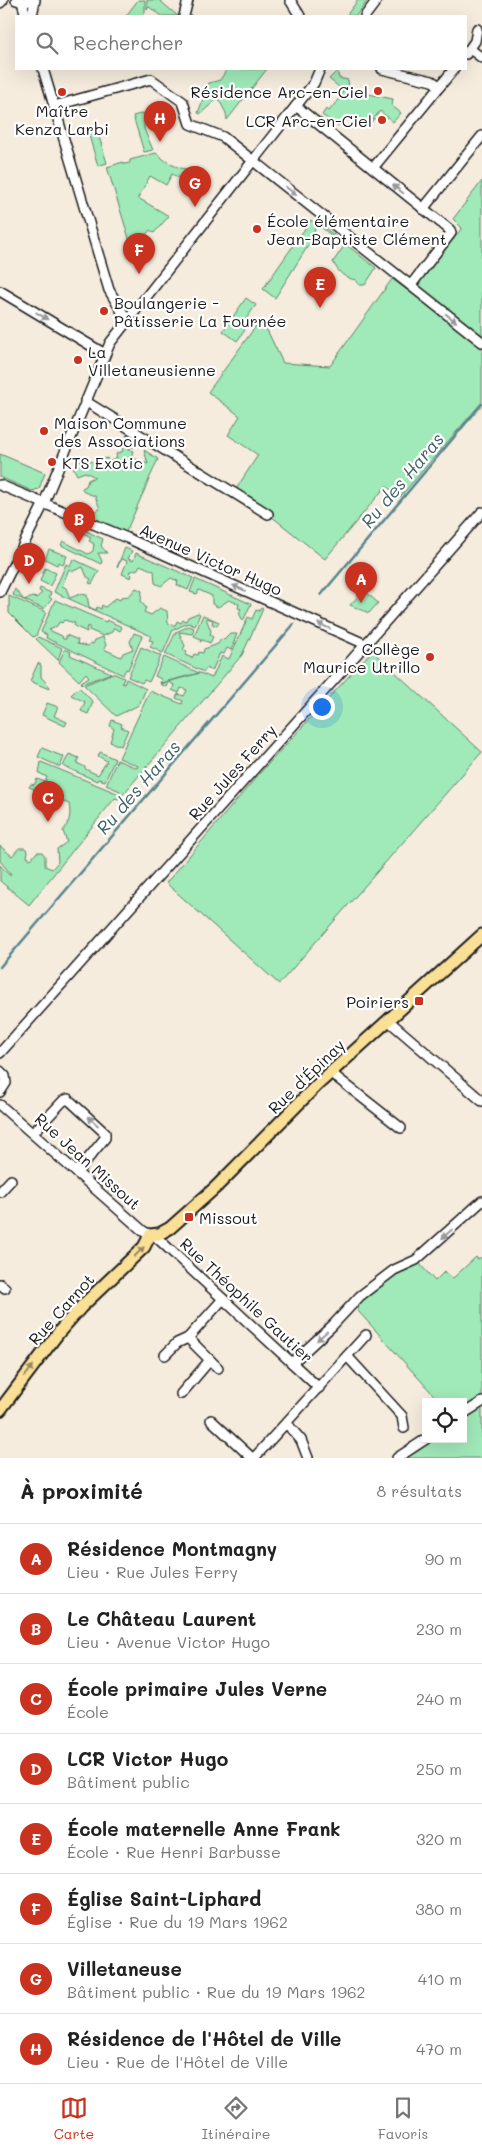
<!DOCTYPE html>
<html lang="fr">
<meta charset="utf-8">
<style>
body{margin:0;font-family:Mali,sans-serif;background:#f2f2f2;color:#222}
.controls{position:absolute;right:15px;bottom:15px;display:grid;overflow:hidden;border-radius:0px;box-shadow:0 5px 20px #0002}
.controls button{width:45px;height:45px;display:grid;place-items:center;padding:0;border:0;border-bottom:1px solid #e0e0e0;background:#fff;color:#222;font:25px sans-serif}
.you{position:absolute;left:321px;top:706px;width:18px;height:18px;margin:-12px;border:4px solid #fff;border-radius:50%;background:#1a73e8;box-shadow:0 0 0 8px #1a73e833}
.badge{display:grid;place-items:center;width:32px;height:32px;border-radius:50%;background:#c8321e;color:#fff;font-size:16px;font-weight:700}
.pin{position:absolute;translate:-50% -41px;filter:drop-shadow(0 1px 2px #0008)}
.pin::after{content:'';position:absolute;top:26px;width:18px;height:15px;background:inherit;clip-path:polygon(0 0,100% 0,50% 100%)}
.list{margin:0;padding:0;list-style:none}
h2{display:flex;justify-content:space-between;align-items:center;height:65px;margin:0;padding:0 20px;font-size:21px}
h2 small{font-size:16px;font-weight:400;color:#767676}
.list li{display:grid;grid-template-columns:32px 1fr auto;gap:15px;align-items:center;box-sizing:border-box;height:70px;padding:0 20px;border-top:1px solid #e0e0e0}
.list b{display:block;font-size:19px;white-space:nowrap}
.list p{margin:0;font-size:16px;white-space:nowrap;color:#767676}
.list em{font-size:16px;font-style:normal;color:#767676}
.icon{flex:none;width:28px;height:28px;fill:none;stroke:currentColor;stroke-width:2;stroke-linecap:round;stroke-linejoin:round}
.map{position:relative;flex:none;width:482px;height:1458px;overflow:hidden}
.search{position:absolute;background:#fff;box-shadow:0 5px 20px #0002;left:15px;right:15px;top:15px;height:55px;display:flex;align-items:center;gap:12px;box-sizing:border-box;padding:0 18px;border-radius:0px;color:#767676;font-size:19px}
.sheet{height:625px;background:#fff}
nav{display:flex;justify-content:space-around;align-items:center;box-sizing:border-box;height:70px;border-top:1px solid #e0e0e0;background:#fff;font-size:14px;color:#767676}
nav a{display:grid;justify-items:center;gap:2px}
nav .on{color:#c8321e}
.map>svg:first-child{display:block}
.green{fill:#a0e9b8;stroke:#5e826a}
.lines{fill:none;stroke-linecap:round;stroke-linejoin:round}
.stream{stroke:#55848c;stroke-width:2.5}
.minor-casing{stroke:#1c1c1c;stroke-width:12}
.major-casing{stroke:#1c1c1c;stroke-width:15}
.minor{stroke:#fff;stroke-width:9}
.major{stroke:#fadf96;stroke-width:11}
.oneway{fill:#999}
.oneway2{fill:#96875f}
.poi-dot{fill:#c8321e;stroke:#fff;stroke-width:2}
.labels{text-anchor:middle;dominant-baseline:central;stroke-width:4.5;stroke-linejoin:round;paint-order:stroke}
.poi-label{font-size:16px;fill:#1c1c1c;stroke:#fff;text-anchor:start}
.street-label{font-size:16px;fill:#1c1c1c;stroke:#fff}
.water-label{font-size:18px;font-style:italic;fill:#426266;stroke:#fff}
</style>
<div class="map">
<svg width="482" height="1458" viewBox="0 0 482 1458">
<rect width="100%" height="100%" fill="#f5ecde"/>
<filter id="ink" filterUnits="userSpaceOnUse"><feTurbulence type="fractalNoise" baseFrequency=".02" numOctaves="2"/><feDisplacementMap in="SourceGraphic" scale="10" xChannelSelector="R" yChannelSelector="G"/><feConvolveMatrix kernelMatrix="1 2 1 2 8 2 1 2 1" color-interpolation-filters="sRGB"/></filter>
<g filter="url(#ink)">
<g class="green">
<polygon points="138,0 145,0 145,12 142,16 126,16"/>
<polygon points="147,0 159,0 178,16 162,16 149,7 147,9"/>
<polygon points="358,0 368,0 356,16 346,16"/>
<polygon points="227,69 267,69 227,120 226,113 218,98 200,114 198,113 209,83 220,80"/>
<polygon points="337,71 339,78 348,80 349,90 393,99 392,106 401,113 393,122 380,111 369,125 352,121 348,118 337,126 322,115 326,109 329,111 341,96 343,90 329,79"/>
<polygon points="144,113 144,129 153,150 144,152 133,116"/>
<polygon points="97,130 107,163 98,166 88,132"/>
<path d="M156,153C169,165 181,171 198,169L204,175L197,188L172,174L166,185L150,176L138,198L169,216L154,233L150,230L145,236L149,239L147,241L144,239L141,242L153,251L145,260L138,254L135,258L107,167L123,162L124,164L130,163V160Z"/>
<polygon points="482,181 482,337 420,287 420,282 462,228 453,219"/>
<polygon points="311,220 316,224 313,238 275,298 263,289"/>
<path d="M322,228H325L376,268L365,285H359L356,280C344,278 339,273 333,262L344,246Z"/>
<polygon points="392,279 482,345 482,402 400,497 386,486 325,559 271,516 273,513 236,489 258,455 228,435 240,416 208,392 258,323 267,330 283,363 330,366"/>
<polygon points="246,298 256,305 241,326 245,330 237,341 223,331"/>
<polygon points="126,435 132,437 136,446 128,449 133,451 131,457 148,464 144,450 158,459 126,532 86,515 100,509 95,496 84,492 82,488 86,486 88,480 95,477 85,472 77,475 73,467 76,462 80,460 81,464 85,462 87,466 90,461 101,465 103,459 107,458 109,462 117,458 116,454 123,451 122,447 126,445 124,441 128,439"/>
<polygon points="0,454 45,473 39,489 32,491 0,477"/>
<polygon points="82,529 103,539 101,546 107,553 98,553 102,561 101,564 61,545 63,541 88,554 93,551 94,544 89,541 91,537 81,532"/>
<polygon points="125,548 132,551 128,559 133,561 136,553 193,578 188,590 177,585 178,581 171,578 161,586 155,583 154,571 140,565 138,569 129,572 132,575 131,578 122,574 127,561 122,559 117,567"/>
<polygon points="49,549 67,556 63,565 59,562 57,565 45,559"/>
<polygon points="73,559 99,571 92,584 89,583 91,579 87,577 83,567 73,571 69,569 62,586 66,588 70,598 80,594 87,595 89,607 96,610 97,607 101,609 102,605 105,607 116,598 120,600 121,597 129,596 136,588 142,591 141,601 146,608 144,612 151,615 160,608 167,611 168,623 175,626 177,621 181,623 183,620 186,621 188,617 198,613 200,614 195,626 188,623 173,630 163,653 150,647 153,641 149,640 151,636 54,592 66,564 70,566"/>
<polygon points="45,568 56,573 50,586 40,581"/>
<polygon points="195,579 251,604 243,621 239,613 241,609 238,608 239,604 229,600 218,607 212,604 212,596 199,590 197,594 190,592"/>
<polygon points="40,588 51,593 49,597 52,599 44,609 13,595 15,589 24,600 33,597 36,598 42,593 39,591"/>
<polygon points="364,590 378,603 369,613 350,605"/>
<polygon points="9,596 46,612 36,636 33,637 9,613"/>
<polygon points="55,600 106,622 107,620 122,627 120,631 114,628 112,632 103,636 89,630 89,626 86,628 87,632 74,626 75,623 64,620 62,623 59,622 57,626 49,630 62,636 63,639 66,639 66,635 78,640 77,644 88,646 90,643 93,644 95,640 103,637 106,645 104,649 121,657 123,653 133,649 130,642 134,633 142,636 128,670 126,669 123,675 46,638 47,635 41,632"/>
<path d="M261,608L263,609L242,655L119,799L115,798L29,905L0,881V865L9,875L11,874L0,861V846L12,856L19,848H25L28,851L27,857L31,859L37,852H42L45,856V866L52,869L58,862L57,849L67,842L63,831C70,822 71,814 69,804L29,787L31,784L34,785L37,779L45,782L47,777L39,773L41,762L119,794L120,791L106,785L117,760L137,768L138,766L119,758L150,691L182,704L183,701L176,698L178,694L184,696L187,690L181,688L179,693L172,690L174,685L168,682L166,687L160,684L200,673L212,678L222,656L229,659L248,617L252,619L256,610L259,611Z"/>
<polygon points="203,615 219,622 217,626 212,624 213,620 206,618 211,631 210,635 213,637 210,643 203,640 200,642 201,639 194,636"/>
<polygon points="189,626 194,628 192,634 179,632 185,646 183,650 187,652 185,655 192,658 194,654 198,655 199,652 203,653 204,649 218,644 221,639 224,640 230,634 237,634 231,650 227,648 224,654 220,653 212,671 206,668 204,672 165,654 176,632"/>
<polygon points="38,637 62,648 58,660 36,639"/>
<polygon points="141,647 161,656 149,682 144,680 142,683 128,677"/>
<polygon points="65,649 71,652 70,655 111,673 82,684 81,682 89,677 86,673 79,681 59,662"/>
<polygon points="372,651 482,752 279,984 166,883 259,774"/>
<polygon points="164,657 199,673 160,683 161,679 155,676"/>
<polygon points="38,663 41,665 41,677 50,687 49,689 30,681"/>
<polygon points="113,673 124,678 122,683 124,684 126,679 146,689 139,705 116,716 84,685"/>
<polygon points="79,687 93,702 88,714 81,711 85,702 71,695"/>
<polygon points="47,703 58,707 54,716 67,722 65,726 42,715"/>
<polygon points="112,720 122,724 121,727 128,730 121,746 110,742 114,729 110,726"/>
<polygon points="42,748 64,757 60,767 38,757"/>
<polygon points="100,752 115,759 105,781 98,779 97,781 63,766 69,754 79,758 77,763 85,767 85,769 98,775 107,761 98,756"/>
<polygon points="476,1257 478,1259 482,1257 482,1458 405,1458 428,1439 463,1439 463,1402 440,1402 358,1311 357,1304 395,1274 418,1262 435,1281 445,1271 452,1279"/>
</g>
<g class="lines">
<g class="stream">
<polyline points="321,595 482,404"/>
<polyline points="0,967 294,624"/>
</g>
<g class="minor-casing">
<g id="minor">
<polyline points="16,0 24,2 34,0"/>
<polyline points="290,0 300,16"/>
<polyline points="22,2 26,16"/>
<polyline points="0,3 3,0"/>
<polyline points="32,16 35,0"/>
<polyline points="184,16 188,0"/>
<polyline points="365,16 377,0"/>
<polyline points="470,49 482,58"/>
<polyline points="466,54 475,41 477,29"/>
<polyline points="43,69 109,290 127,320"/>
<polyline points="382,69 432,81 440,86"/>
<polyline points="54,106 151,79 183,102 190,124 223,137 482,342"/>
<polyline points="296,106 450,230 451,233 411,285"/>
<polyline points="373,168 454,69"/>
<polyline points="423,209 482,136"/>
<polyline points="0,291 105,354"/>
<polyline points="85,401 268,514"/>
<polyline points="0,485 127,538 365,644"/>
<polyline points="0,592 44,503 110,343 314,83 320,69"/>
<polyline points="389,1021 482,1101"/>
<polyline points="0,1053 341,672 482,512"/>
<polyline points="0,1071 5,1076 6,1083 0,1092"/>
<polyline points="331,1073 401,1128"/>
<polyline points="0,1105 143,1231 150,1235"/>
<polyline points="33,1133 63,1101 68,1099 105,1133 105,1138 77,1172"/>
<polyline points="0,1192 11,1180"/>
<polyline points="154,1235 319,1388"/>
<polyline points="0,1284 5,1288"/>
<polyline points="188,1338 218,1368"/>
<polyline points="165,1355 177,1343 188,1338 223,1299"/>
<polyline points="347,1356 402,1416 404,1428"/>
<polyline points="292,1363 332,1326 360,1296 394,1270 416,1260 482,1201"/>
<polyline points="181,1394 210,1360"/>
<polyline points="463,1414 482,1402"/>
<polyline points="211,1420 252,1458"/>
<polyline points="287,1424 301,1440 308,1458"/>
<polyline points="254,1458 366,1335"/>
<polyline points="397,1458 426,1439"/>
</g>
</g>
<g class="major-casing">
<polyline id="major" points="0,1410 59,1332 81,1307 144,1247 150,1235 159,1234 170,1228 216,1187 317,1085 482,935"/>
</g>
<use href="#minor" class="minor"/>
<use href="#major" class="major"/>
</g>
<defs><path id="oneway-solid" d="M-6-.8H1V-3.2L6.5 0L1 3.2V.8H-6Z" transform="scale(1.25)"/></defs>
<g class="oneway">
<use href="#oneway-solid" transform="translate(398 189) rotate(-141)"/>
<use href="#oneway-solid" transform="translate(291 191) rotate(38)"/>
<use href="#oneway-solid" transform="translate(42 316) rotate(31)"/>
<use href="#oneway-solid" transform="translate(451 318) rotate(38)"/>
<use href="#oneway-solid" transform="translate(239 588) rotate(-156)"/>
<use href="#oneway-solid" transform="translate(324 626) rotate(-156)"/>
<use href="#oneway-solid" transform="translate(93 1121) rotate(-138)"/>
<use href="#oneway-solid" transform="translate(447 1234) rotate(138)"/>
<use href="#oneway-solid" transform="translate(322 1336) rotate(138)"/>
</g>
<g class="oneway2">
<use href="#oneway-solid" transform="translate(139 1252) rotate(-44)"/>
<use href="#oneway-solid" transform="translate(29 1371) rotate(-53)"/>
</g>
</g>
<g class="poi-dot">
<circle cx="378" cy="91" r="5"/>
<circle cx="62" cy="92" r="5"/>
<circle cx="382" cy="120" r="5"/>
<circle cx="257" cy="229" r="5"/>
<circle cx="104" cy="311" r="5"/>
<circle cx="78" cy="360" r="5"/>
<circle cx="44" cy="431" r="5"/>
<circle cx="52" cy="462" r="5"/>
<circle cx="430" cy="657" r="5"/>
<rect x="414" y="996" width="10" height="10" rx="2.5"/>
<rect x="184" y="1212" width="10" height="10" rx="2.5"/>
</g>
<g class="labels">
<g class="poi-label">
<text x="368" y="91" text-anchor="end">Résidence Arc-en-Ciel</text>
<text x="62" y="110" text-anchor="middle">Maître<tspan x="62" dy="18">Kenza Larbi</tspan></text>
<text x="372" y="120" text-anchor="end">LCR Arc-en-Ciel</text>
<text x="267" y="220">École élémentaire<tspan x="267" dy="18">Jean-Baptiste Clément</tspan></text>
<text x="114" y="302">Boulangerie -<tspan x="114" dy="18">Pâtisserie La Fournée</tspan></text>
<text x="88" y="351">La<tspan x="88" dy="18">Villetaneusienne</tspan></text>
<text x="54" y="422">Maison Commune<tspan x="54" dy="18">des Associations</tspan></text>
<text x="62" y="462">KTS Exotic</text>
<text x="420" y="648" text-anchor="end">Collège<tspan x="420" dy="18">Maurice Utrillo</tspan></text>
<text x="409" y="1001" text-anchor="end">Poiriers</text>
<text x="199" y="1217">Missout</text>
</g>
<g class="street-label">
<text transform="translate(211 559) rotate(24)">Avenue Victor Hugo</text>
<text transform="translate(232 772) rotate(-48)">Rue Jules Ferry</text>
<text transform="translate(306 1076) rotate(-44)">Rue d'Épinay</text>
<text transform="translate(88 1161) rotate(42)">Rue Jean Missout</text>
<text transform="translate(247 1300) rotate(43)">Rue Théophile Gautier</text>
<text transform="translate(61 1309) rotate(-48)">Rue Carnot</text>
</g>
<g class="water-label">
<text transform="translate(402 480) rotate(-50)">Ru des Haras</text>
<text transform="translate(138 787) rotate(-49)">Ru des Haras</text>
</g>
</g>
</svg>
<div class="controls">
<button><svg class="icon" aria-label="locate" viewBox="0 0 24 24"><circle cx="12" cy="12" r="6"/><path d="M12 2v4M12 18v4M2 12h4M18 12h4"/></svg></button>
</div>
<div class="you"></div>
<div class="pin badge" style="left:361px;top:603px">A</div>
<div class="pin badge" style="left:79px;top:543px">B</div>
<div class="pin badge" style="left:48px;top:822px">C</div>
<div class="pin badge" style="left:29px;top:584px">D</div>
<div class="pin badge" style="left:320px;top:308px">E</div>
<div class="pin badge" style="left:139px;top:274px">F</div>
<div class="pin badge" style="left:195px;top:207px">G</div>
<div class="pin badge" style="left:160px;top:142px">H</div>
<div class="search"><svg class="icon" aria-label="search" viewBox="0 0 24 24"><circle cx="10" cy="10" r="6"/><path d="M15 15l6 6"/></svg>Rechercher</div>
</div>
<section class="sheet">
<h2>À proximité<small>8 résultats</small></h2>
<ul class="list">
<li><span class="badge">A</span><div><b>Résidence Montmagny</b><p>Lieu · Rue Jules Ferry</p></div><em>90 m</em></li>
<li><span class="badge">B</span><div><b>Le Château Laurent</b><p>Lieu · Avenue Victor Hugo</p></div><em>230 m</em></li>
<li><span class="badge">C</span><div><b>École primaire Jules Verne</b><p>École</p></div><em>240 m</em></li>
<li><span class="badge">D</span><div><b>LCR Victor Hugo</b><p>Bâtiment public</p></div><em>250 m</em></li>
<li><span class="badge">E</span><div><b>École maternelle Anne Frank</b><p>École · Rue Henri Barbusse</p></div><em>320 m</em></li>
<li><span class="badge">F</span><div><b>Église Saint-Liphard</b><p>Église · Rue du 19 Mars 1962</p></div><em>380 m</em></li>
<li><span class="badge">G</span><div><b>Villetaneuse</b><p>Bâtiment public · Rue du 19 Mars 1962</p></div><em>410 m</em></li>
<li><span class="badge">H</span><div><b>Résidence de l'Hôtel de Ville</b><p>Lieu · Rue de l'Hôtel de Ville</p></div><em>470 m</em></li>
</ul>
</section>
<nav>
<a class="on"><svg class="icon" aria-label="map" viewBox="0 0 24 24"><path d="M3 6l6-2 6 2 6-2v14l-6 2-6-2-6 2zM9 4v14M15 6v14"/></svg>Carte</a>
<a><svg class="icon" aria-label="directions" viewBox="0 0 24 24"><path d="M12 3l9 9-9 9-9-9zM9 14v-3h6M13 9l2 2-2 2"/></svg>Itinéraire</a>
<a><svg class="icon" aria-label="saved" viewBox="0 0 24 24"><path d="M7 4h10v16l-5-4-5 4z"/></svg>Favoris</a>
</nav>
